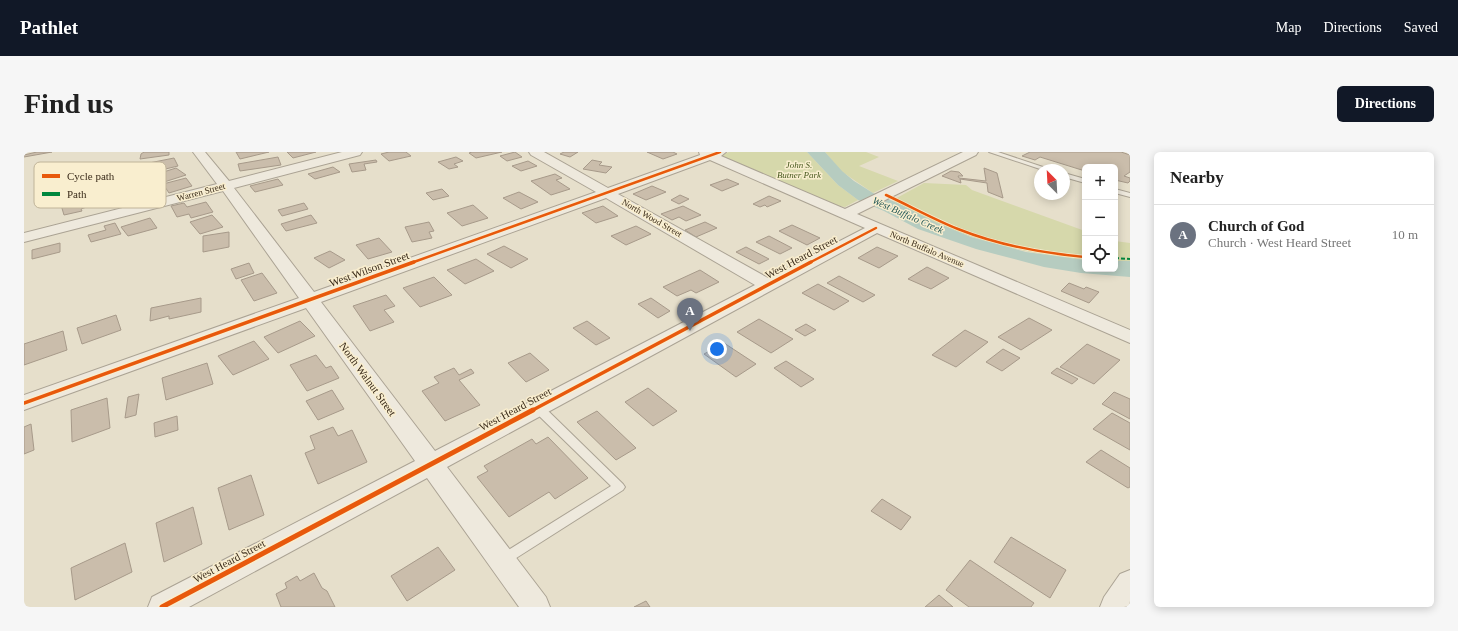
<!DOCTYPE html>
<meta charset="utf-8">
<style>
body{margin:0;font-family:"Times New Roman",serif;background:#f6f6f6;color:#222}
.controls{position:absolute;right:12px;top:12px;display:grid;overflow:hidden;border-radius:6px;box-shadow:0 2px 10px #0003}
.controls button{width:36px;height:36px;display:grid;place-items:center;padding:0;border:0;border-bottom:1px solid #e0e0e0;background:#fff;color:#222;font:20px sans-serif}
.compass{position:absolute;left:1010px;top:12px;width:36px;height:36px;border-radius:50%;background:#fff;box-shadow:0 2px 10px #0003;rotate:336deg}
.you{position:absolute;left:693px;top:197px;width:14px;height:14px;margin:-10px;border:3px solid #fff;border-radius:50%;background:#1a73e8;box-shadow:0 0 0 6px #1a73e833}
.badge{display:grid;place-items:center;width:26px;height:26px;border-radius:50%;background:#111827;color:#fff;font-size:13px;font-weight:700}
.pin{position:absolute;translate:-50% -33px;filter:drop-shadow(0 1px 2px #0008)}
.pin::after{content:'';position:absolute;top:21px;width:14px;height:12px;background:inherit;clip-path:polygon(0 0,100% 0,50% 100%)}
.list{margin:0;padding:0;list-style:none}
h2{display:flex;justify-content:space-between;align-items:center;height:52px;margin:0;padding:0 16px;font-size:17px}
h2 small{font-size:13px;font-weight:400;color:#767676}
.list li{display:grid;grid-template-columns:26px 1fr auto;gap:12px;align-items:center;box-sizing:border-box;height:60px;padding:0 16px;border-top:1px solid #e0e0e0}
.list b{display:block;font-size:15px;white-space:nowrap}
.list p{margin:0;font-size:13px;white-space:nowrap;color:#767676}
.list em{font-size:13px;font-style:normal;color:#767676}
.icon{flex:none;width:22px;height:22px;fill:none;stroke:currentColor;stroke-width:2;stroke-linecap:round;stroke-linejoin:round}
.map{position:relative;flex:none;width:1106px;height:455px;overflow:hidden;border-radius:6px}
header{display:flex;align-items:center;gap:24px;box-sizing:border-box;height:56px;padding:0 20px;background:#111827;color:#fff}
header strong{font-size:19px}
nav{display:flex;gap:22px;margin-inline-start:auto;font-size:14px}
.intro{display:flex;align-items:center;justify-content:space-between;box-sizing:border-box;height:96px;padding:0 24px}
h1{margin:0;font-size:28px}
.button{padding:10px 18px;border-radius:6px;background:#111827;color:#fff;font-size:14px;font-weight:700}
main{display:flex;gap:24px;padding:0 24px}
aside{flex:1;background:#fff;border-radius:6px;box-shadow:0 2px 10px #0003}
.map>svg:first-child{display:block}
.green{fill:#d6d8ab}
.water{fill:#b6ccc0}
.building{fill:#cabdab;stroke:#a79a8a}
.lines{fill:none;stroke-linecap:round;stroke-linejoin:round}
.service-casing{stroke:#aba394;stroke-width:2}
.minor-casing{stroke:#aba394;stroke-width:2}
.service{fill:#eee9dd;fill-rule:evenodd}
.minor{fill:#eee9dd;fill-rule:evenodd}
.quiet{stroke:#00873e;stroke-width:2;stroke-dasharray:4 2;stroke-linecap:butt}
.cycleway-far2-casing{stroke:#f9eecf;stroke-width:4}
.cycleway-far1-casing{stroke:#f9eecf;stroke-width:6}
.cycleway-casing{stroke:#f9eecf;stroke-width:8}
.cycleway-far2{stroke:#e8590c;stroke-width:2.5}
.cycleway-far1{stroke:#e8590c;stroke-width:3.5}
.cycleway{stroke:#e8590c;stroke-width:5}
.labels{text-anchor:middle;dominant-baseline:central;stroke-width:3;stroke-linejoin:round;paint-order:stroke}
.far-park-label{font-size:9px;font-style:italic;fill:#495a20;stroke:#f9eecf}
.far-street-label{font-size:9px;fill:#3b2c1b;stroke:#f9eecf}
.far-water-label{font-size:10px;font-style:italic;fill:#295c5b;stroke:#f9eecf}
.street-label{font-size:11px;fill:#3b2c1b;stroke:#f9eecf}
.key{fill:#f9eecf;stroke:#c0b499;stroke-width:1}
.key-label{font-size:11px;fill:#3b2c1b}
</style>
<header>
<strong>Pathlet</strong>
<nav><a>Map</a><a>Directions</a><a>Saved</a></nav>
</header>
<div class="intro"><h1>Find us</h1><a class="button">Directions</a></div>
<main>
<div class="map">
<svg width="1106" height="455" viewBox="0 0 1106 455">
<rect width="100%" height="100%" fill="#e6dfcb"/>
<g class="green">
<polygon points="705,0 783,0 814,33 834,48 821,55 815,54 699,5 698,3"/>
<polygon points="801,0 842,0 855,5 835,14 874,29 849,41 817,19"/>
<path d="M900,31L942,33L948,38L1061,79V108C1003,102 951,90 899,65C890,60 876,56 869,48Z"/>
<polygon points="1091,89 1106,91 1106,109 1091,109"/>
</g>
<polygon class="water" points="783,0 801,0 818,19 830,29 849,41 871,50 913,71 947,85 1002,100 1061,108 1061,117 1091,117 1091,109 1106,109 1106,125 1057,121 1020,115 952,97 894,77 860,59 834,48 814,33"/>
<g class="building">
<polygon points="13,0 28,0 0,5 0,3"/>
<polygon points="120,0 145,0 145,3 116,7 117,2"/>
<polygon points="212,0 245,0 216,7"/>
<polygon points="263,0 292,0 269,6"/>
<polygon points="365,0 382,0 387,4 365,9 357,2"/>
<polygon points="448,0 478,0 452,6 445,1"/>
<polygon points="491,0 498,5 483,9 476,4"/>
<polygon points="540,0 554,0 546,5 536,2"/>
<polygon points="623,0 649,0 653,2 639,7"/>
<polygon points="1006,0 1097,0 1106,3 1106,20 1100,24 1106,26 1106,29 1104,31 1091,28 1091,15 1061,15 1061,19 1016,5 1011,8 998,4"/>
<polygon points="254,5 257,13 216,19 214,12"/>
<polygon points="432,5 439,9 430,12 434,15 425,17 414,10"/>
<polygon points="150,6 154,14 129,20 125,11"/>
<polygon points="352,8 353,10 340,12 342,18 328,20 325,12"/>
<polygon points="568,8 578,10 575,13 588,15 582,21 559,17"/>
<polygon points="504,9 513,14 497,19 488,14"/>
<polygon points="309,15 316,20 291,27 284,22"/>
<polygon points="152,16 162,23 137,31 127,24"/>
<polygon points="960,16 973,21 979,46 964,40 963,31 936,27 937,31 918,24 927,19 935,20 939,24 934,24 935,26 962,29"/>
<polygon points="531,22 538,26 532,28 546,37 527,43 507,29"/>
<polygon points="162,26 168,34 145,41 139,32"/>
<polygon points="254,27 259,33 231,40 226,34"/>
<polygon points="703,27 715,32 698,39 686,33"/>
<polygon points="628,34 642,40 622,48 609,42"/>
<polygon points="418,37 425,44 409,48 402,41"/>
<polygon points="495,40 514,50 497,57 479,46"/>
<polygon points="656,43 665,47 655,52 647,48"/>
<polygon points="745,44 757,49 743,55 741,53 736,55 729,52"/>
<polygon points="65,46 66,49 70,48 71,52 57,57 58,59 40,63 37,53"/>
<polygon points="182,50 189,60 167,66 165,62 153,65 147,54 160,51 163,55"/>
<polygon points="280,51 284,57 258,64 254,58"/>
<polygon points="449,53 464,66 438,74 423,61"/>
<polygon points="579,54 594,64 572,71 558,61"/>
<polygon points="659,54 677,63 662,69 655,65 648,68 637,62"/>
<polygon points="188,63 199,75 176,82 166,70"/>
<polygon points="287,63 293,71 262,79 257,72"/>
<polygon points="126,66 133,76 104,84 97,75"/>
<polygon points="405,70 410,79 405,80 408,86 388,90 381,75"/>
<polygon points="681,70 693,76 672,85 661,78"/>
<polygon points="91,71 97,82 67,90 64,83 82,78 80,74"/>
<polygon points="768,73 796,86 783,93 755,79"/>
<polygon points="612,74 627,82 602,93 587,84"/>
<polygon points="205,80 205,95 179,100 179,84"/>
<polygon points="745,84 768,96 756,102 732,90"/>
<polygon points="355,86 368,100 344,107 332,93"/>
<polygon points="36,91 36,100 8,107 8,98"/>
<polygon points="480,94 504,107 487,116 463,102"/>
<polygon points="722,95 745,107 735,112 712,100"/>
<polygon points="853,95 874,104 855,116 834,106"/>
<polygon points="306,99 321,108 305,116 290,106"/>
<polygon points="452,107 470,119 441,132 423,118"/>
<polygon points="225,111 230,121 212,127 207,117"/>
<polygon points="903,115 925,126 907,137 884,127"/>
<polygon points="676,118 695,130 672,141 667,138 653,144 639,135"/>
<polygon points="238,121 253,141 230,149 217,128"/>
<polygon points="815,124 851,143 839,150 803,131"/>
<polygon points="410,125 428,143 396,155 379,136"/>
<polygon points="1045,131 1060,137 1062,135 1075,140 1065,151 1037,139"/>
<polygon points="794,132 825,149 810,158 778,141"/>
<polygon points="362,143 371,154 360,158 370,170 346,179 329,154"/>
<polygon points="177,146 177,160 145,167 145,164 126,169 127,156"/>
<polygon points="627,146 646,159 634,166 614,152"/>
<polygon points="92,163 97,178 58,192 53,176"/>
<polygon points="1005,166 1028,178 997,198 974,185"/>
<polygon points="735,167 769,187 747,201 713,180"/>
<polygon points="276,169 291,184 254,201 240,185"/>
<polygon points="563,169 586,186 572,193 549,176"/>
<polygon points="782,172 792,178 781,184 771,178"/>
<polygon points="941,178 964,190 932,215 908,203"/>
<polygon points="39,179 43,198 0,213 0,192"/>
<polygon points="230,189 245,207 209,223 194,204"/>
<polygon points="700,191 732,212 712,225 680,202"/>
<polygon points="1063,192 1096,208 1070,232 1036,215"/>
<polygon points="979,197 996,206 978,219 962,210"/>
<polygon points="506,201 525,218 502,230 484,211"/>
<polygon points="292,203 302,216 307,214 315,226 283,239 266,213"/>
<polygon points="762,209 790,227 777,235 750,216"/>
<polygon points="183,211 189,232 142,248 138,226"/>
<polygon points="430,216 435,223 447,217 450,221 435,228 456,253 421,269 398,239 415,231 410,225"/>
<polygon points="1033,216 1054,227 1048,232 1027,221"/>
<polygon points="624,236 653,259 629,274 601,250"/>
<polygon points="308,238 320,257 294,268 282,249"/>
<polygon points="1090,240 1106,247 1106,267 1078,252"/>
<polygon points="115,242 112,263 101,266 104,245"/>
<polygon points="83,246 86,276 48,290 47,258"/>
<polygon points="573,259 612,296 592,308 553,270"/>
<polygon points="1088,261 1106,271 1106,298 1069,277"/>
<polygon points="153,264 154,278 131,285 130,271"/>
<polygon points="7,272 10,298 0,302 0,275"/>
<polygon points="309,275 314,284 328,278 343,310 294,332 281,301 291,297 286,284"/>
<polygon points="524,285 564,326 531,347 525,340 485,365 453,325 464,319 460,314 508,287 512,292"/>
<polygon points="1077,298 1106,316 1106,335 1104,336 1062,310"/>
<polygon points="227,323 240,363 205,378 194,336"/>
<polygon points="858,347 887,365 877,378 847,359"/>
<polygon points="169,355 178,392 140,410 132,371"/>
<polygon points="987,385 1042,418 1026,446 970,410"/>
<polygon points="101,391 108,420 51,448 47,416"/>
<polygon points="414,395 431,418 383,449 367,424"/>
<polygon points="946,408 1010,451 1007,455 945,455 922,438"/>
<polygon points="290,421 298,436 303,439 311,455 257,455 252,442 263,436 261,431 273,424 276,429"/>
<polygon points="915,443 929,455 901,455"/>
<polygon points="622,449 626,455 610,455"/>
</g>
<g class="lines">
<g class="service-casing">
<g id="service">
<polygon points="965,0 974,0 1028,18 1019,18"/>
<polygon points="1040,21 1061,27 1061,31 1040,25"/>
<polygon points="1091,37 1106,41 1106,45 1091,41"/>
<polygon points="513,251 517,252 599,332 601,335 599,338 478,415 473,413 471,409 473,405 587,334 509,258 508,255 509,252"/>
</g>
</g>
<g class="minor-casing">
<g id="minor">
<path d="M169,0H181L205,29L318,0H338L336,3L210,36L290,140L572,40L507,3L505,0H520L584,36L676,3L675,0H702L697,4L821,57L939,0H954L952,3L833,62L1106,178V191L853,81L423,315L522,445L526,455H495L403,326L165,455H124L128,445L391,309L282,156L0,258V243L275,146L199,39L0,90V81L193,32ZM686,8L841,76L744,126L594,42ZM582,46L731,133L411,299L297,150Z"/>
<polygon points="1106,418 1106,455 1076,455 1080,445 1096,422"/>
</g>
</g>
<use href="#service" class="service"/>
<use href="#minor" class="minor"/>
<polyline class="quiet" points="1091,106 1106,107"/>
<g class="cycleway-far2-casing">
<g id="cycleway-far2">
<path d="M862,43C886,54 909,67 934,77C974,93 1017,101 1061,105"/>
<polyline points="387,111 696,0"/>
<polyline points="785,111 852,76"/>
</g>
</g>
<g class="cycleway-far1-casing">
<g id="cycleway-far1">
<polyline points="0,251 390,110"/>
<polyline points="507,259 787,110"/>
</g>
</g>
<g class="cycleway-casing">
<polyline id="cycleway" points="138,455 509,258"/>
</g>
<use href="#cycleway-far2" class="cycleway-far2"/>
<use href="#cycleway-far1" class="cycleway-far1"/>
<use href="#cycleway" class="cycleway"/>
</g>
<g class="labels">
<g class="far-park-label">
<text x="775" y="13">John S.<tspan x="775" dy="10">Butner Park</tspan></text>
</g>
<g class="far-street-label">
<text transform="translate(177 40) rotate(-15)">Warren Street</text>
<text transform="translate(628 66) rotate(30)">North Wood Street</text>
<text transform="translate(903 97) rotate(23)">North Buffalo Avenue</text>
</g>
<g class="far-water-label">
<text transform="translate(884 63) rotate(24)">West Buffalo Creek</text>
</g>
<g class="street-label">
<text transform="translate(777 105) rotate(-28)">West Heard Street</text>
<text transform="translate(345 117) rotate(-20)">West Wilson Street</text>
<text transform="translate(344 227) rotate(54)">North Walnut Street</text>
<text transform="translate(491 257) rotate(-28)">West Heard Street</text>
<text transform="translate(205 409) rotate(-28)">West Heard Street</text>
</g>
</g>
<rect x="10" y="10" width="132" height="46" rx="6" class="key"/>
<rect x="18" y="22" width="18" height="4" fill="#e8590c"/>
<rect x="18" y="40" width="18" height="4" fill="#00873e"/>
<g class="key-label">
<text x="43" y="28">Cycle path</text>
<text x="43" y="46">Path</text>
</g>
</svg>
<div class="controls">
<button>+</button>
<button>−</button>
<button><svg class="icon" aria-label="locate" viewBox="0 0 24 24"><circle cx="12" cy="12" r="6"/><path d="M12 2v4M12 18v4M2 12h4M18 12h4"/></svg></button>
</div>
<svg class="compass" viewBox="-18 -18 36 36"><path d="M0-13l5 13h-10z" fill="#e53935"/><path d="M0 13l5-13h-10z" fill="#767676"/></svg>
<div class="you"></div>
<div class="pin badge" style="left:666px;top:179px;background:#6b7280">A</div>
</div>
<aside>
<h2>Nearby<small></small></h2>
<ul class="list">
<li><span class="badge" style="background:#6b7280">A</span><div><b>Church of God</b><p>Church · West Heard Street</p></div><em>10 m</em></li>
</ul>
</aside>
</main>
